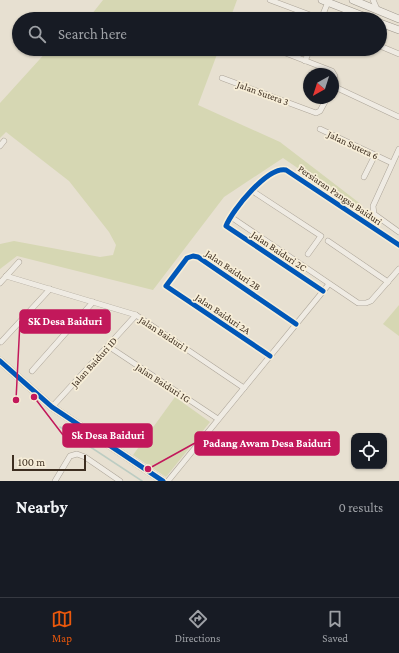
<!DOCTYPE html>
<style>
body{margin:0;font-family:"Crimson Pro",serif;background:#20242c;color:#f1f3f6}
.controls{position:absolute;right:12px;bottom:12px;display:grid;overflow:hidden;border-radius:8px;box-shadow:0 1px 3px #0004}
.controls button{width:36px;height:36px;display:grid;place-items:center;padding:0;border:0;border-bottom:1px solid #363941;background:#171b24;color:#f1f3f6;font:20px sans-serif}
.compass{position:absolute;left:303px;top:68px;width:36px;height:36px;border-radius:50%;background:#171b24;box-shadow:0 1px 3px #0004;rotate:219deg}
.scale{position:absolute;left:12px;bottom:10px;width:74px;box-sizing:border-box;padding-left:4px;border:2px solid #3d2e20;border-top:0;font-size:11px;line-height:14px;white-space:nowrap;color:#3d2e20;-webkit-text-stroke:3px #f7eed8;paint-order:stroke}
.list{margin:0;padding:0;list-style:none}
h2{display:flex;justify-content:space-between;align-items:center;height:52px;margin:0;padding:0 16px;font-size:17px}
h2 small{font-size:13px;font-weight:400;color:#9ea1a6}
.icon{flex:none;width:22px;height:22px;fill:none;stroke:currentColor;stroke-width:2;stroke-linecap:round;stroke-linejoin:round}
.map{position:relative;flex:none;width:399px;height:481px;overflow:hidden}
.search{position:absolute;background:#171b24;box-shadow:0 1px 3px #0004;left:12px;right:12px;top:12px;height:44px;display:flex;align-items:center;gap:10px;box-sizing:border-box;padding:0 14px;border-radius:22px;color:#9ea1a6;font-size:15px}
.sheet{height:116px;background:#171b24}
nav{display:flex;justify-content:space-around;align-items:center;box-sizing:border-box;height:56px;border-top:1px solid #363941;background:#171b24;font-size:11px;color:#9ea1a6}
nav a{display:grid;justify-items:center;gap:2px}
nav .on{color:#ea580c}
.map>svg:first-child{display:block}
.green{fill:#d6d7b3}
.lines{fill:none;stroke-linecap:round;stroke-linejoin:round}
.stream{stroke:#bcccc2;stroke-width:1.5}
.street-casing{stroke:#ada599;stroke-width:6}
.secondary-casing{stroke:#9c958a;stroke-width:8}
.street{stroke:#efebe3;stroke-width:5}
.secondary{stroke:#efebe3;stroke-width:7}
.cycleway-casing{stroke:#f7eed8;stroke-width:8}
.cycleway{stroke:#0057b8;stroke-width:5}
.labels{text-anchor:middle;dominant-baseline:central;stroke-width:3.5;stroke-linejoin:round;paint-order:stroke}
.street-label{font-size:10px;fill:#3d2e20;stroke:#f7eed8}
.leader{fill:none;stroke:#c2185b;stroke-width:1.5}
.callout-dot{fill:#c2185b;stroke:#f7eed8;stroke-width:1.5}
.callout{fill:#c2185b;stroke:#c2185b;stroke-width:1.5}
.callout-label{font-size:11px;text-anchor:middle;font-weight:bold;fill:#fff}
</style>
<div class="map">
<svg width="399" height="481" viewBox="0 0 399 481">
<rect width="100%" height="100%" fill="#e7e0d1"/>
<g class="green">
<polygon points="103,0 237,0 230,19 88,19"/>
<polygon points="49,49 219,49 198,105 280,142 362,205 360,211 283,158 224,197 153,290 17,256 0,269 0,244 14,241 100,257 113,255 116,245 109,232 69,181 6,132 0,138 0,103"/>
<polygon points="399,305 399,336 383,324"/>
<polygon points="175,397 210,422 166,477 133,455"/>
</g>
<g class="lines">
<polyline class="stream" points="60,427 142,481"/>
<g class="street-casing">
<g id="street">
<polyline points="270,0 321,19"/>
<polyline points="373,0 377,9"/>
<polyline points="321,19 328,2"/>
<polyline points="380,46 399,54"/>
<polyline points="275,49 332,71 335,76 333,83"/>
<polyline points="305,61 310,49"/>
<polyline points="222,78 316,113 320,111 327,98"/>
<polyline points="333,86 399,117"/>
<polyline points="320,129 392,163"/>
<polyline points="0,146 4,141"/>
<polyline points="399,149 373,206 374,214 399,232"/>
<polyline points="364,177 375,155"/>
<polyline points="251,190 321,236 308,254"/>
<polyline points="231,217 358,303 366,303 371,301 399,269"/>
<polyline points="328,241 388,282"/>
<polyline points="6,276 136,315 244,388"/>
<polyline points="0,283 19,262"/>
<path d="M323,291L226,226C232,210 268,166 286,170L399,245"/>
<polyline points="1,342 50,289"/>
<polyline points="108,346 218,419"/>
<polyline points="270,356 166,286 187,258 193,256 198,257 296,324"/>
<polyline points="32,371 93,302"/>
<polyline points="52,407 136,315"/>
<polyline points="55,481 70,456 77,454 85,457 120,481"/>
<polyline points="168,481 329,284"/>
</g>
</g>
<g class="secondary-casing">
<g id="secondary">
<polyline points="322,0 371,19"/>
<polyline points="353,0 399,19"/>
<polyline points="380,23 399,30"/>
<polyline points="0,361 52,407 163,481"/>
</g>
</g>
<use href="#street" class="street"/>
<use href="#secondary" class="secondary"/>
<g class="cycleway-casing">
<g id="cycleway">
<path d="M323,291L226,226C232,210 268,166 286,170L399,245"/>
<polyline points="270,356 166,286 187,258 193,256 198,257 296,324"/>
<polyline points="0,361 52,407 163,481"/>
</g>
</g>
<use href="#cycleway" class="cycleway"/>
</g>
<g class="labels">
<g class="street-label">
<text transform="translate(263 93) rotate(20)">Jalan Sutera 3</text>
<text transform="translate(353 145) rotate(25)">Jalan Sutera 6</text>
<text transform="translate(340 195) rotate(34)">Persiaran Pangsa Baiduri</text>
<text transform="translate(279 251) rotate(34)">Jalan Baiduri 2C</text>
<text transform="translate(233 270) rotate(34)">Jalan Baiduri 2B</text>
<text transform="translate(223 314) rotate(34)">Jalan Baiduri 2A</text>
<text transform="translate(164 334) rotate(33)">Jalan Baiduri 1</text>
<text transform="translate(94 362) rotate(-48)">Jalan Baiduri 1D</text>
<text transform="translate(163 383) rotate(33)">Jalan Baiduri 1G</text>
</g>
</g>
<path class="leader" d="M16 400L20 321M34 397L63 435M148 469L195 443"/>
<g class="callout-dot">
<circle cx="16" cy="400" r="4"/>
<circle cx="34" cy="397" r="4"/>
<circle cx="148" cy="469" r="4"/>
</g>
<g class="callout">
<rect x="20" y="310" width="90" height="23" rx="4"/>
<rect x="63" y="424" width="89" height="23" rx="4"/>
<rect x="195" y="432" width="144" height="23" rx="4"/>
</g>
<g class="callout-label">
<text x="65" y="325">SK Desa Baiduri</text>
<text x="108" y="439">Sk Desa Baiduri</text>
<text x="267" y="447">Padang Awam Desa Baiduri</text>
</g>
</svg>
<div class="controls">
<button><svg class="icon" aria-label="locate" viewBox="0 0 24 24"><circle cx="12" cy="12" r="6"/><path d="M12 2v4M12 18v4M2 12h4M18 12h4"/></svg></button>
</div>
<svg class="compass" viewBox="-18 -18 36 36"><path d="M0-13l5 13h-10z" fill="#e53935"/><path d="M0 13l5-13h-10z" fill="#9ea1a6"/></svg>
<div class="scale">100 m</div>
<div class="search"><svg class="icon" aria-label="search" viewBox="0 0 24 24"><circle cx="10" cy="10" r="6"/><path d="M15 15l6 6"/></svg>Search here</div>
</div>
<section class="sheet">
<h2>Nearby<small>0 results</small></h2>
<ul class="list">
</ul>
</section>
<nav>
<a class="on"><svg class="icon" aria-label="map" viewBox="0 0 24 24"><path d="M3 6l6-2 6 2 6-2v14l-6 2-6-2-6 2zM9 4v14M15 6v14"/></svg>Map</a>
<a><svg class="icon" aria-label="directions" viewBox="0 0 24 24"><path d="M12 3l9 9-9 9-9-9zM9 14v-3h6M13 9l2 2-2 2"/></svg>Directions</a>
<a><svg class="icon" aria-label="saved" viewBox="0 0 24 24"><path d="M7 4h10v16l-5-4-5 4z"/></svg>Saved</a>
</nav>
